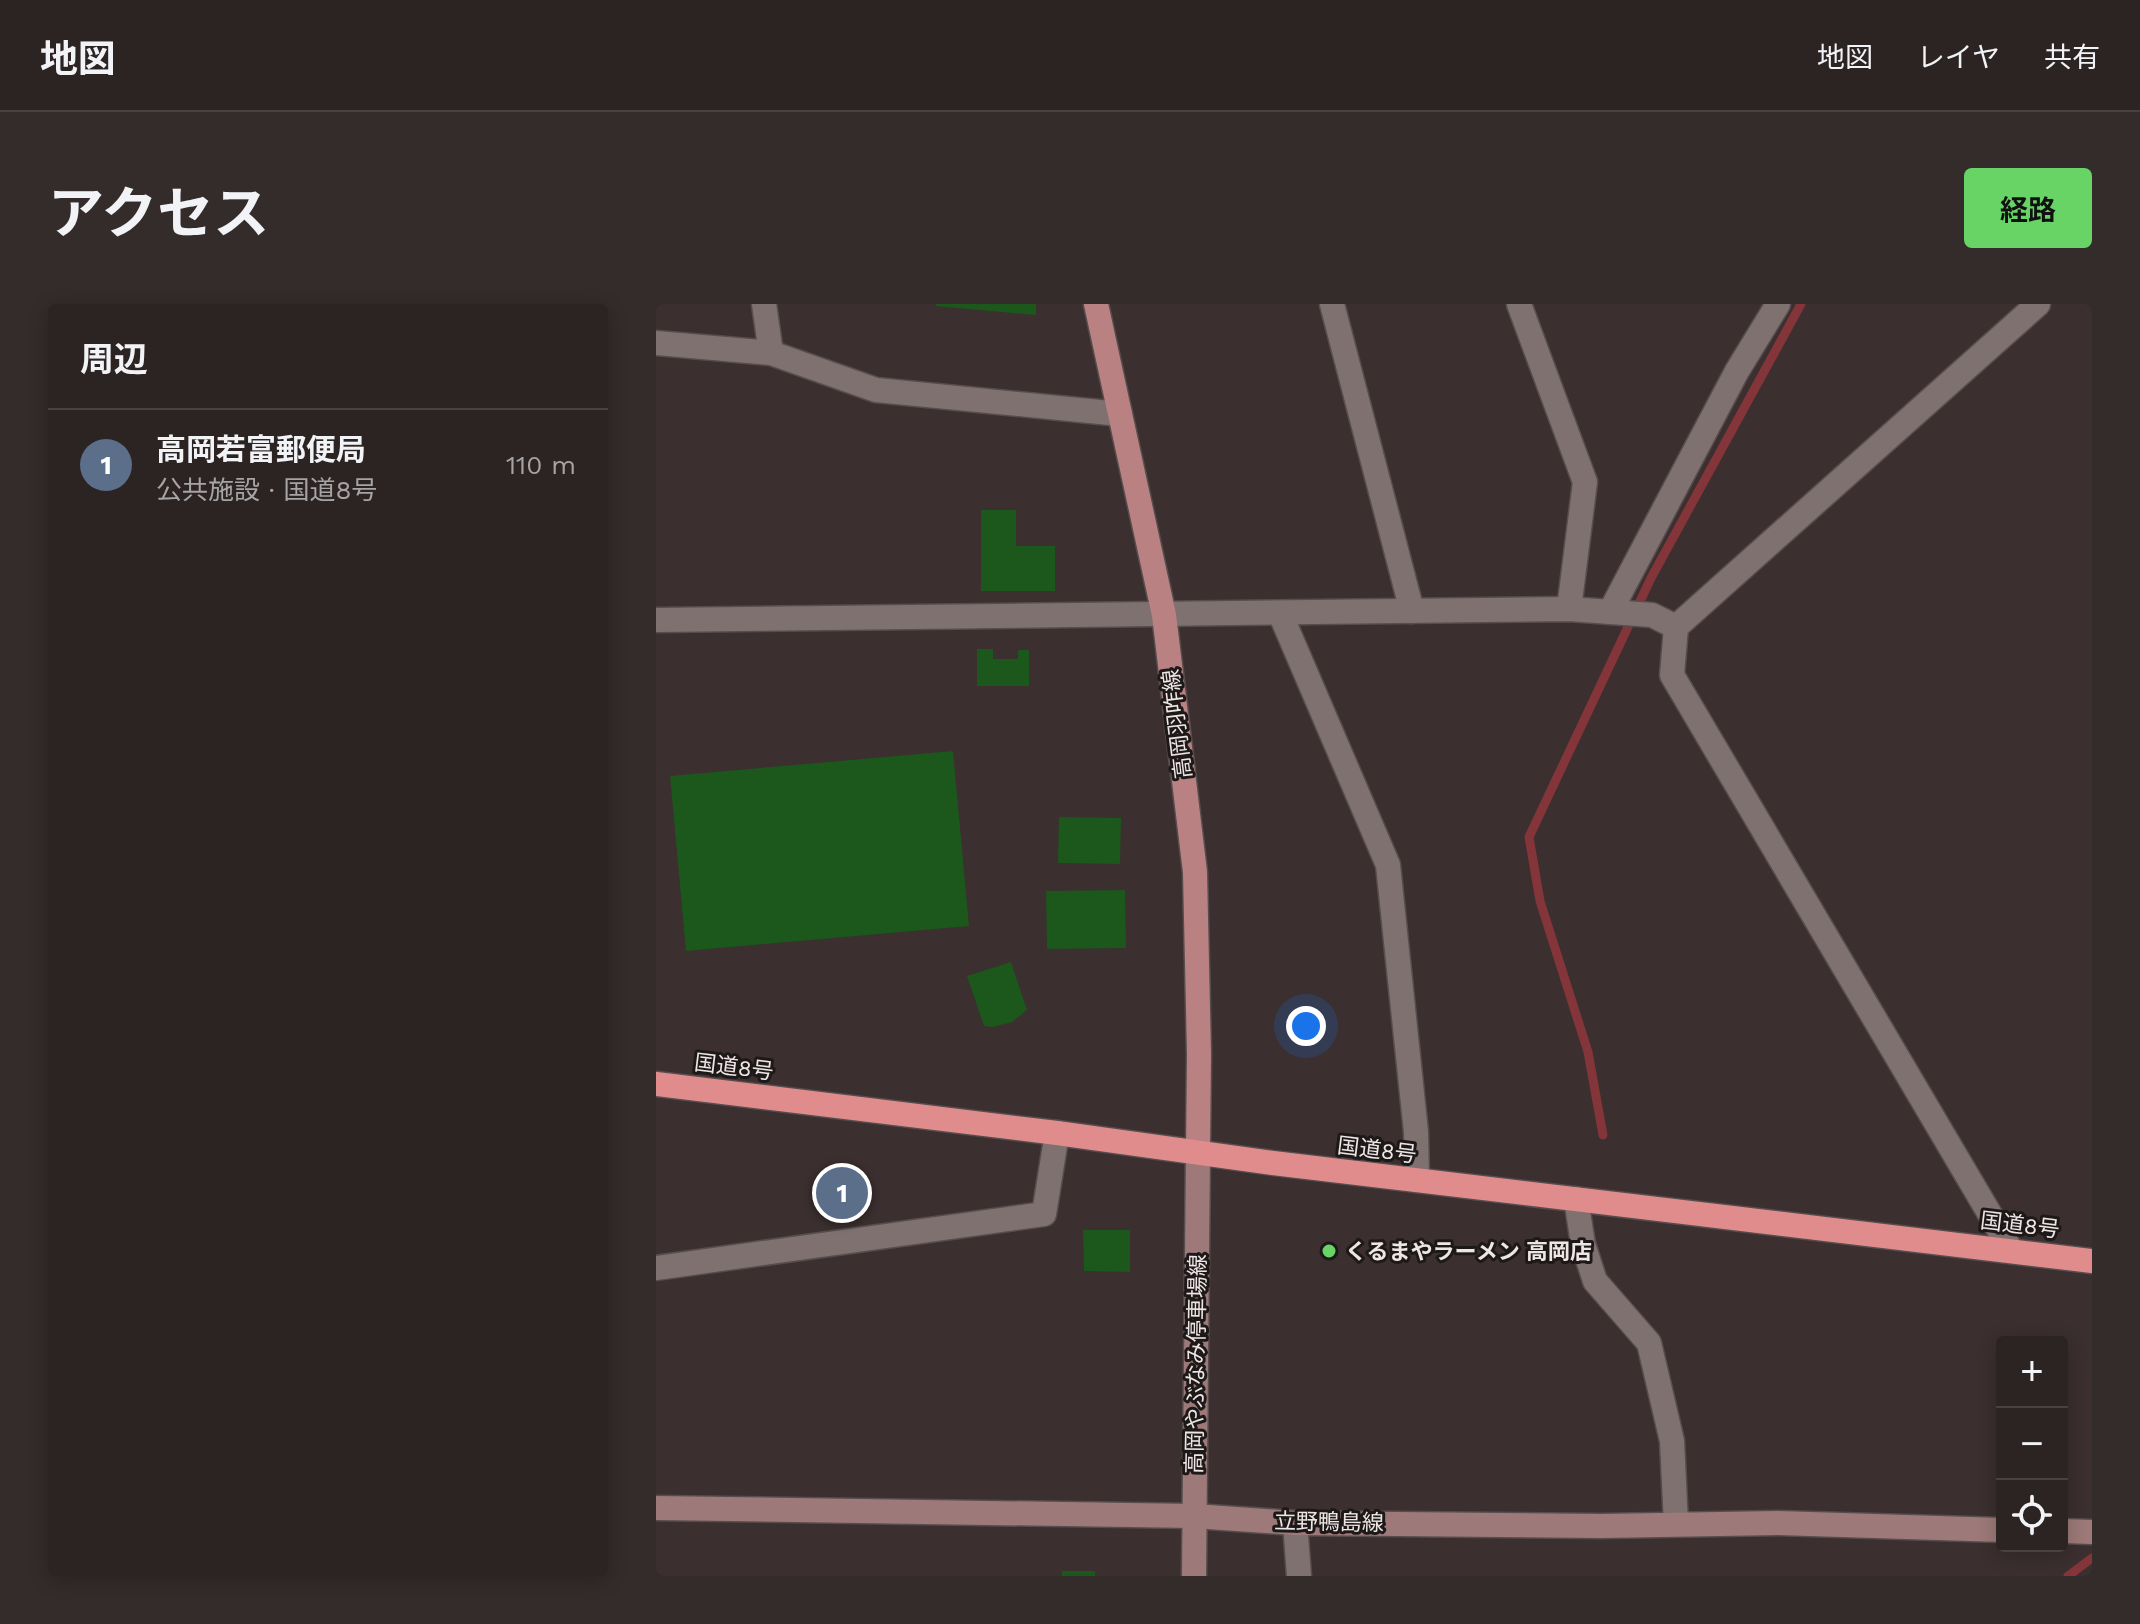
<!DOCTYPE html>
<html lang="ja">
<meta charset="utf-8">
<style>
body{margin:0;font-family:"Work Sans","Noto Sans JP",sans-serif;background:#342b2b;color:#f1f3f6}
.controls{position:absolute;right:24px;bottom:24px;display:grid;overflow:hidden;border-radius:8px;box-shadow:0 4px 20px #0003}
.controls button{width:72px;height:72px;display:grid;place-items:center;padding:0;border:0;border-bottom:2px solid #484041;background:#2c2323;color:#f1f3f6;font:40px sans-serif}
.you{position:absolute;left:650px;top:722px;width:28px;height:28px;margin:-20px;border:6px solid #fff;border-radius:50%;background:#1a73e8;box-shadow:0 0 0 12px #1a73e833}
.badge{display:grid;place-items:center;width:52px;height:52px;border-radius:50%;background:#68d465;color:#fff;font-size:26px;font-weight:700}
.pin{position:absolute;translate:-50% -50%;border:4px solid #fff;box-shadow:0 2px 8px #0006}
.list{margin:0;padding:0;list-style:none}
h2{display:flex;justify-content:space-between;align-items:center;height:104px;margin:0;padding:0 32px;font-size:34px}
h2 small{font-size:26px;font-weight:400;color:#a6a4a6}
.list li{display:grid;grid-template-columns:52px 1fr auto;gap:24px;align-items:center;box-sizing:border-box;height:112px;padding:0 32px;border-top:2px solid #484041}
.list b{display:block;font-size:30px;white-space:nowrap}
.list p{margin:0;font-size:26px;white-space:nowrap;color:#a6a4a6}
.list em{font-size:26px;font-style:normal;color:#a6a4a6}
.icon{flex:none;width:44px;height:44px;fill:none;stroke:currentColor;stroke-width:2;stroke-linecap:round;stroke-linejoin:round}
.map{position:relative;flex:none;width:1436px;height:1272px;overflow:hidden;border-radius:8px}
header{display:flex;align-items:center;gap:48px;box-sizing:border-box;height:112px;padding:0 40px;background:#2c2323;border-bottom:2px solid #484041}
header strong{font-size:38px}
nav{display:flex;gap:44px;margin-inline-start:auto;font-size:28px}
.intro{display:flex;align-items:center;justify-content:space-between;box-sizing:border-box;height:192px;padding:0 48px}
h1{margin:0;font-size:56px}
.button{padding:20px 36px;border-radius:8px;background:#68d465;color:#111;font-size:28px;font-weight:700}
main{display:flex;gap:48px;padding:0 48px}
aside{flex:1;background:#2c2323;border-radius:8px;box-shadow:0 4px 20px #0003}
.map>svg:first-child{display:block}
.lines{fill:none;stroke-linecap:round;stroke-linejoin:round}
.stream{stroke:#84353a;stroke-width:9}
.building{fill:#1c571c}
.street-casing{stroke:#574d4d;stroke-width:27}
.secondary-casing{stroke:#574d4d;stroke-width:27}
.primary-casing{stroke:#574d4d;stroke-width:27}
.highway-casing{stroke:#574d4d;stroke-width:27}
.street{stroke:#807171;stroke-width:24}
.secondary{stroke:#9d7979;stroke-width:24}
.primary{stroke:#ba8182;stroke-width:24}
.highway{stroke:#e08c8d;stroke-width:24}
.poi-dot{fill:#68d465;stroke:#1e1919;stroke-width:3}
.labels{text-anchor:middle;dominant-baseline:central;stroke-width:6;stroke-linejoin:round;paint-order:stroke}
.street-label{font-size:22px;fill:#eee5e5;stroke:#1e1919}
.poi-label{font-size:22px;font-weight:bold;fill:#eee5e5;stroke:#1e1919;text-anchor:start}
</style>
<header>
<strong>地図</strong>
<nav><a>地図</a><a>レイヤ</a><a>共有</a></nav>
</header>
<div class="intro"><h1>アクセス</h1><a class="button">経路</a></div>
<main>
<aside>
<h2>周辺<small></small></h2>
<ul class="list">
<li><span class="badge" style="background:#5c6f8a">1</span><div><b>高岡若富郵便局</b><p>公共施設 · 国道8号</p></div><em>110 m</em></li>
</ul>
</aside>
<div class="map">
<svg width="1436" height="1272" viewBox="0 0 1436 1272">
<rect width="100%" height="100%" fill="#3b2f2f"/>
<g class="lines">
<g class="stream">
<polyline points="947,831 932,748 884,597 873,533 995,274 1145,0"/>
<polyline points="1412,1272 1436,1254"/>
</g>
</g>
<g class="building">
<polygon points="280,0 380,0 380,11 280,2"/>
<polygon points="325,206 360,206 360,242 399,242 399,287 325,287"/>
<polygon points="321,345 337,345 337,355 362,355 362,346 373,346 373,382 321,382"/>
<polygon points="297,447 313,622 30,647 14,472"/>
<polygon points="403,513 465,514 464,560 402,559"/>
<polygon points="469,586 470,644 391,645 390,587"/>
<polygon points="355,658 371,706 356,718 337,723 328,722 311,672"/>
<polygon points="427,926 474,926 474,968 428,967"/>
<rect x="406" y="1267" width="33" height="5"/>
</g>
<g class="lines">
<g class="street-casing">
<g id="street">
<polyline points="108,0 115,49"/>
<polyline points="676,0 756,307"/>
<polyline points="863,0 929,178 913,305"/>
<polyline points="0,39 115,49 220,86 464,110"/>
<polyline points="954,308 1081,67 1122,0"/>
<polyline points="624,309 732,561 760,828 761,876"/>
<polyline points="0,316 913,305 996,311 1020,323"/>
<polyline points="920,895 927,940 939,977 993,1039 1016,1137 1020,1220"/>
<polyline points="1355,946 1016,371 1020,323 1382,0"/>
<polyline points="0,964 388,910 401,829"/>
<polyline points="639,1219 643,1272"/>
</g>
</g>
<g class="secondary-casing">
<g id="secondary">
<polyline points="0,1204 538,1212 639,1219 946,1222 1122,1219 1346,1226"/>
<polyline points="1406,1227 1436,1228"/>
<polyline points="538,1272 542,847"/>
</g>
</g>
<g class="primary-casing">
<polyline id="primary" points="440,0 508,311 539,568 543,750 542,847"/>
</g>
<g class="highway-casing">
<polyline id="highway" points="0,780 401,829 617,859 1436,957"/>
</g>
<use href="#street" class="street"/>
<use href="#secondary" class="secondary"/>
<use href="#primary" class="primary"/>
<use href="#highway" class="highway"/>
</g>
<circle class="poi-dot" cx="673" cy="947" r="8"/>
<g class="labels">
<g class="street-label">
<text transform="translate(521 420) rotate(-97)">高岡羽咋線</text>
<text transform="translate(78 763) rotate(7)">国道8号</text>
<text transform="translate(721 846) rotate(7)">国道8号</text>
<text transform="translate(1364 921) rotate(7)">国道8号</text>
<text transform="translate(540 1060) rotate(-89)">高岡やぶなみ停車場線</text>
<text transform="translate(673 1218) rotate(1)">立野鴨島線</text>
</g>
<g class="poi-label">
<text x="689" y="947">くるまやラーメン 高岡店</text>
</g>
</g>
</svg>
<div class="controls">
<button>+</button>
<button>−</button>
<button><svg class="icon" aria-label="locate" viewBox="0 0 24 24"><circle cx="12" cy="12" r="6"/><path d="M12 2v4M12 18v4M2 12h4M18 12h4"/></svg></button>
</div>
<div class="you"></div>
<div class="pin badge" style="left:186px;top:889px;background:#5c6f8a">1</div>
</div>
</main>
